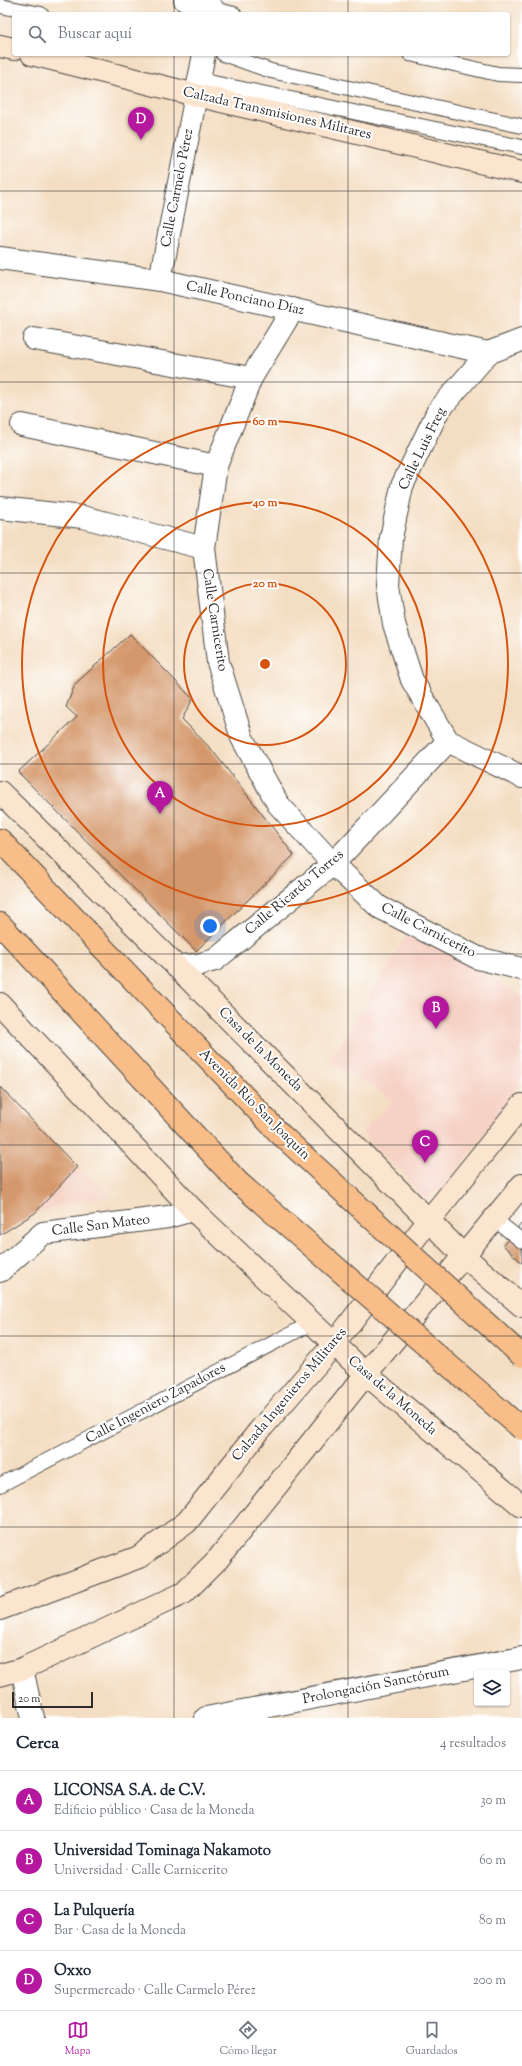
<!DOCTYPE html>
<html lang="es">
<meta charset="utf-8">
<style>
body{margin:0;font-family:"Sorts Mill Goudy",serif;background:#f2f2f3;color:#1f2937}
.controls{position:absolute;right:12px;bottom:12px;display:grid;overflow:hidden;border-radius:4px;box-shadow:0 1px 3px #0004}
.controls button{width:36px;height:36px;display:grid;place-items:center;padding:0;border:0;border-bottom:1px solid #e0e1e3;background:#fff;color:#1f2937;font:20px sans-serif}
.scale{position:absolute;left:12px;bottom:10px;width:81px;box-sizing:border-box;padding-left:4px;border:2px solid #2b2b2b;border-top:0;font-size:11px;line-height:14px;white-space:nowrap;color:#2b2b2b;-webkit-text-stroke:3px #fff;paint-order:stroke}
.you{position:absolute;left:210px;top:926px;width:14px;height:14px;margin:-10px;border:3px solid #fff;border-radius:50%;background:#1a73e8;box-shadow:0 0 0 6px #1a73e833}
.badge{display:grid;place-items:center;width:26px;height:26px;border-radius:50%;background:#b5179e;color:#fff;font-size:13px;font-weight:700}
.pin{position:absolute;translate:-50% -33px;filter:drop-shadow(0 1px 2px #0008)}
.pin::after{content:'';position:absolute;top:21px;width:14px;height:12px;background:inherit;clip-path:polygon(0 0,100% 0,50% 100%)}
.list{margin:0;padding:0;list-style:none}
h2{display:flex;justify-content:space-between;align-items:center;height:52px;margin:0;padding:0 16px;font-size:17px}
h2 small{font-size:13px;font-weight:400;color:#747a83}
.list li{display:grid;grid-template-columns:26px 1fr auto;gap:12px;align-items:center;box-sizing:border-box;height:60px;padding:0 16px;border-top:1px solid #e0e1e3}
.list b{display:block;font-size:15px;white-space:nowrap}
.list p{margin:0;font-size:13px;white-space:nowrap;color:#747a83}
.list em{font-size:13px;font-style:normal;color:#747a83}
.icon{flex:none;width:22px;height:22px;fill:none;stroke:currentColor;stroke-width:2;stroke-linecap:round;stroke-linejoin:round}
.map{position:relative;flex:none;width:522px;height:1718px;overflow:hidden}
.search{position:absolute;background:#fff;box-shadow:0 1px 3px #0004;left:12px;right:12px;top:12px;height:44px;display:flex;align-items:center;gap:10px;box-sizing:border-box;padding:0 14px;border-radius:4px;color:#747a83;font-size:15px}
.sheet{height:292px;background:#fff}
nav{display:flex;justify-content:space-around;align-items:center;box-sizing:border-box;height:56px;border-top:1px solid #e0e1e3;background:#fff;font-size:11px;color:#747a83}
nav a{display:grid;justify-items:center;gap:2px}
nav .on{color:#b5179e}
.map>svg:first-child{display:block}
.built{fill:#f6d2c5}
.building{fill:#d4986c}
.lines{fill:none;stroke-linecap:round;stroke-linejoin:round}
.lane-casing{stroke:#494642;stroke-width:16}
.street-casing{stroke:#494642;stroke-width:24}
.secondary-casing{stroke:#494642;stroke-width:24}
.highway-casing{stroke:#494642;stroke-width:24}
.lane{stroke:#fff;stroke-width:14}
.street{stroke:#fff;stroke-width:22}
.secondary{stroke:#fce5cf;stroke-width:22}
.highway{stroke:#f8bd88;stroke-width:22}
.highway-bridge-casing{stroke:#494642;stroke-width:24;stroke-linecap:butt}
.highway-bridge{stroke:#f8bd88;stroke-width:22}
.grid{fill:none;stroke:#2b2b2b;stroke-width:1;stroke-opacity:0.55}
.ring{fill:none;stroke:#d5540f;stroke-width:2}
.labels{text-anchor:middle;dominant-baseline:central;stroke-width:4;stroke-linejoin:round;paint-order:stroke}
.street-label{font-size:14px;fill:#2b2b2b;stroke:#fff}
.centre{fill:#d5540f;stroke:#fff;stroke-width:2}
.ring-label{font-size:12px;text-anchor:middle;font-weight:bold;fill:#d5540f;stroke:#fff;stroke-width:4;stroke-linejoin:round;paint-order:stroke}
</style>
<div class="map">
<svg width="522" height="1718" viewBox="0 0 522 1718">
<rect width="100%" height="100%" fill="#fff"/>
<filter id="ink" filterUnits="userSpaceOnUse"><feTurbulence type="fractalNoise" baseFrequency=".025" numOctaves="2"/><feDisplacementMap in="SourceGraphic" scale="8" xChannelSelector="R" yChannelSelector="G"/><feConvolveMatrix kernelMatrix="1 2 1 2 8 2 1 2 1" color-interpolation-filters="sRGB"/></filter>
<filter id="wash" filterUnits="userSpaceOnUse"><feTurbulence type="fractalNoise" baseFrequency=".012" numOctaves="4" result="noise"/><feDisplacementMap in="SourceGraphic" scale="16" xChannelSelector="R" yChannelSelector="G"/><feGaussianBlur stdDeviation="0.9" result="paint"/><feColorMatrix in="noise" values="0 0 0 0 0 0 0 0 0 0 0 0 0 0 0 0 0 1.4 0 .05"/><feComposite in="paint" operator="in"/></filter>
<g filter="url(#wash)">
<rect width="100%" height="100%" fill="#f4dec3"/>
<g class="built">
<polygon points="410,929 522,996 522,1080 455,1174 426,1200 402,1172 373,1147 362,1131 394,1100 330,1062"/>
<polygon points="77,1167 110,1196 66,1204 35,1213 0,1235"/>
</g>
<g id="blocks">
<g class="building">
<polygon points="130,634 193,699 182,719 212,750 294,855 196,951 18,772 77,717 66,707 75,684"/>
<polygon points="0,1087 77,1167 35,1213 0,1235"/>
<polygon points="522,1223 522,1263 503,1245"/>
</g>
</g>
</g>
<g filter="url(#ink)">
<use href="#blocks" fill-opacity="0" stroke="#494642" stroke-width="1"/>
<g class="lines">
<g class="lane-casing">
<g id="lane">
<polyline points="0,6 41,14"/>
<polyline points="213,9 234,14"/>
<polyline points="223,54 271,71 522,126"/>
<polyline points="410,54 498,74 522,75"/>
<polyline points="199,80 522,147"/>
<polyline points="494,1219 522,1241"/>
<polyline points="0,1485 312,1323"/>
</g>
</g>
<g class="street-casing">
<g id="street">
<polyline points="185,0 213,9"/>
<polyline points="0,258 160,280 488,353"/>
<polyline points="160,280 204,54"/>
<polyline points="293,309 251,378 216,466 204,548 218,662 242,738 278,804 333,864 379,907 478,958 522,969"/>
<polyline points="34,339 251,378"/>
<polyline points="522,340 488,353 438,411 402,486 391,538 388,585 394,624 412,680 448,741 522,777"/>
<polyline points="22,425 216,466"/>
<polyline points="0,508 83,517 204,548"/>
<polyline points="176,966 197,965 215,960 333,864 448,741"/>
<polyline points="0,1271 43,1233 168,1217 193,1210"/>
<polyline points="22,1669 33,1718"/>
<polyline points="206,1718 522,1658"/>
</g>
</g>
<g class="secondary-casing">
<g id="secondary">
<polyline points="0,46 14,49"/>
<polyline points="32,54 196,95 522,172"/>
<polyline points="0,792 176,966 464,1256 522,1306"/>
<polyline points="0,1004 193,1210 366,1374 522,1506"/>
<polyline points="0,1609 139,1557 187,1522 259,1431 334,1344 429,1220 522,1105"/>
<polyline points="0,1675 22,1669 184,1593 218,1559 366,1374 522,1185"/>
</g>
</g>
<g class="highway-casing">
<g id="highway">
<polyline points="0,840 279,1133"/>
<polyline points="0,924 238,1182"/>
</g>
</g>
<use href="#lane" class="lane"/>
<use href="#street" class="street"/>
<use href="#secondary" class="secondary"/>
<use href="#highway" class="highway"/>
<g class="highway-bridge-casing">
<g id="highway-bridge">
<polyline points="279,1133 522,1356"/>
<polyline points="238,1182 522,1429"/>
</g>
</g>
<use href="#highway-bridge" class="highway-bridge"/>
</g>
</g>
<path class="grid" d="M174,0V14M348,0V14M174,54V1718M348,54V1718M0,191H522M0,382H522M0,573H522M0,764H522M0,954H522M0,1145H522M0,1336H522M0,1527H522"/>
<g class="ring">
<circle cx="265" cy="664" r="81"/>
<circle cx="265" cy="664" r="162"/>
<circle cx="265" cy="664" r="243"/>
</g>
<g class="labels">
<g class="street-label">
<text transform="translate(277 114) rotate(13)">Calzada Transmisiones Militares</text>
<text transform="translate(178 188) rotate(-79)">Calle Carmelo Pérez</text>
<text transform="translate(245 299) rotate(12)">Calle Ponciano Díaz</text>
<text transform="translate(423 449) rotate(-64)">Calle Luis Freg</text>
<text transform="translate(214 620) rotate(81)">Calle Carnicerito</text>
<text transform="translate(295 893) rotate(-40)">Calle Ricardo Torres</text>
<text transform="translate(428 931) rotate(27)">Calle Carnicerito</text>
<text transform="translate(260 1050) rotate(45)">Casa de la Moneda</text>
<text transform="translate(254 1105) rotate(45)">Avenida Río San Joaquín</text>
<text transform="translate(101 1226) rotate(-7)">Calle San Mateo</text>
<text transform="translate(290 1395) rotate(-50)">Calzada Ingenieros Militares</text>
<text transform="translate(392 1396) rotate(41)">Casa de la Moneda</text>
<text transform="translate(156 1404) rotate(-28)">Calle Ingeniero Zapadores</text>
<text transform="translate(376 1686) rotate(-11)">Prolongación Sanctórum</text>
</g>
</g>
<circle cx="265" cy="664" r="6" class="centre"/>
<g class="ring-label">
<text x="265" y="425">60 m</text>
<text x="265" y="506">40 m</text>
<text x="265" y="587">20 m</text>
</g>
</svg>
<div class="controls">
<button><svg class="icon" aria-label="layers" viewBox="0 0 24 24"><path d="M12 4l9 5-9 5-9-5zM3 14l9 5 9-5"/></svg></button>
</div>
<div class="scale">20 m</div>
<div class="you"></div>
<div class="pin badge" style="left:160px;top:814px">A</div>
<div class="pin badge" style="left:436px;top:1029px">B</div>
<div class="pin badge" style="left:425px;top:1163px">C</div>
<div class="pin badge" style="left:141px;top:140px">D</div>
<div class="search"><svg class="icon" aria-label="search" viewBox="0 0 24 24"><circle cx="10" cy="10" r="6"/><path d="M15 15l6 6"/></svg>Buscar aquí</div>
</div>
<section class="sheet">
<h2>Cerca<small>4 resultados</small></h2>
<ul class="list">
<li><span class="badge">A</span><div><b>LICONSA S.A. de C.V.</b><p>Edificio público · Casa de la Moneda</p></div><em>30 m</em></li>
<li><span class="badge">B</span><div><b>Universidad Tominaga Nakamoto</b><p>Universidad · Calle Carnicerito</p></div><em>60 m</em></li>
<li><span class="badge">C</span><div><b>La Pulquería</b><p>Bar · Casa de la Moneda</p></div><em>80 m</em></li>
<li><span class="badge">D</span><div><b>Oxxo</b><p>Supermercado · Calle Carmelo Pérez</p></div><em>200 m</em></li>
</ul>
</section>
<nav>
<a class="on"><svg class="icon" aria-label="map" viewBox="0 0 24 24"><path d="M3 6l6-2 6 2 6-2v14l-6 2-6-2-6 2zM9 4v14M15 6v14"/></svg>Mapa</a>
<a><svg class="icon" aria-label="directions" viewBox="0 0 24 24"><path d="M12 3l9 9-9 9-9-9zM9 14v-3h6M13 9l2 2-2 2"/></svg>Cómo llegar</a>
<a><svg class="icon" aria-label="saved" viewBox="0 0 24 24"><path d="M7 4h10v16l-5-4-5 4z"/></svg>Guardados</a>
</nav>
